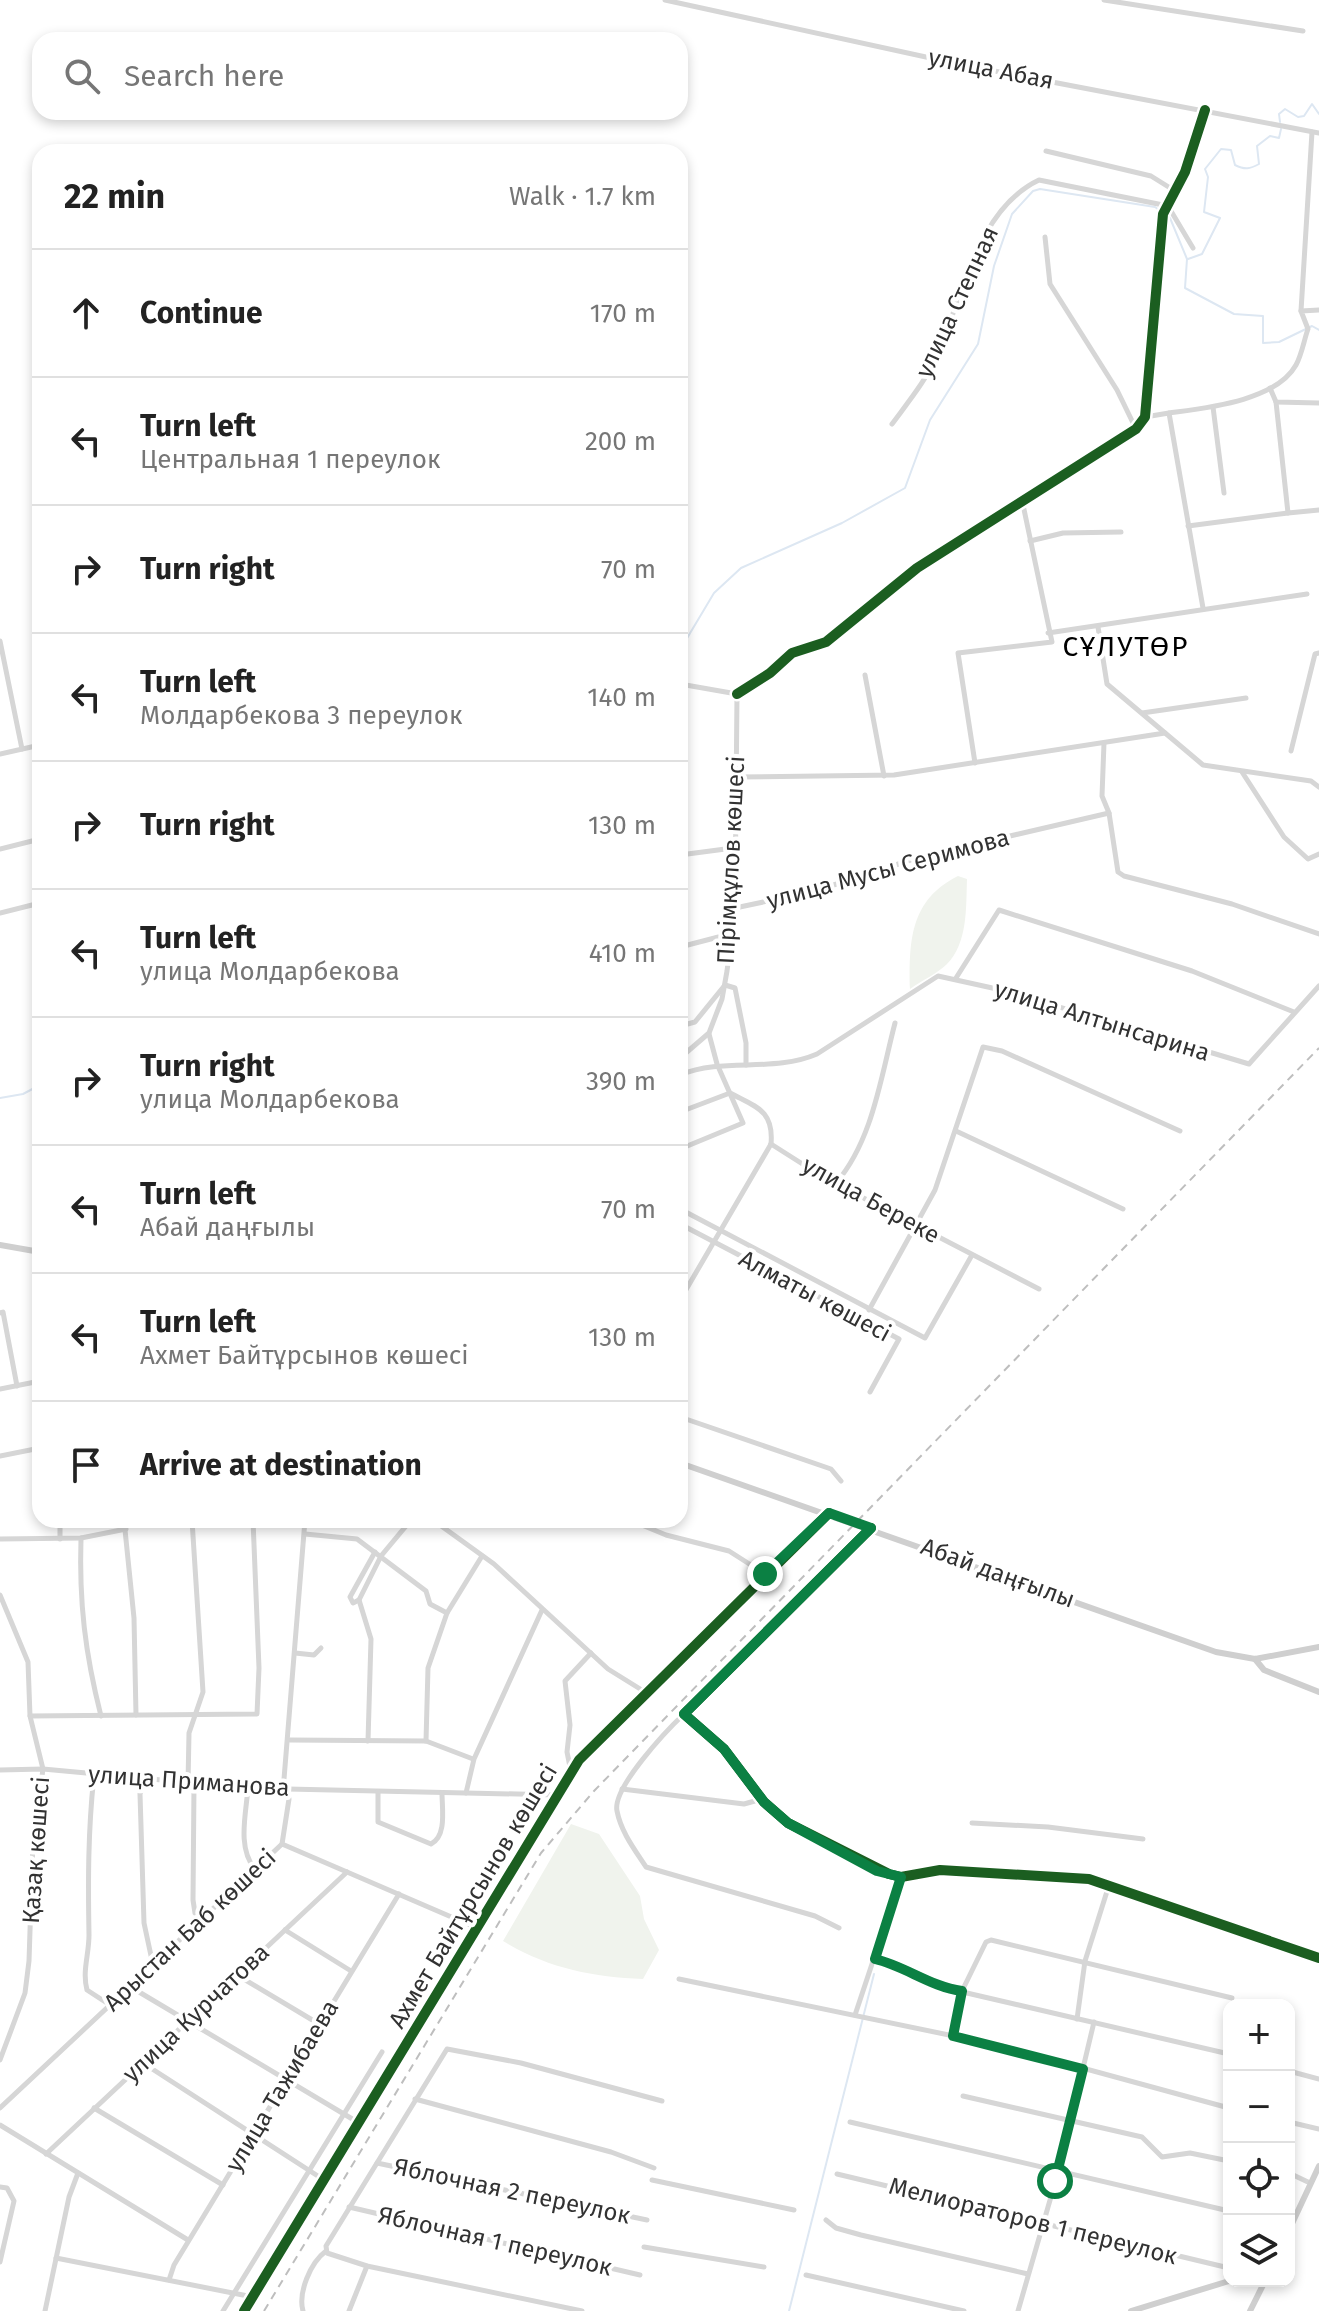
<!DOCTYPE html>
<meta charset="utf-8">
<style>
body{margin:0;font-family:"Fira Sans",sans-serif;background:#f2f2f2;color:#222}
.controls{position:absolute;right:24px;bottom:24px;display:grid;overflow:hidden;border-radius:16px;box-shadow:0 4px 12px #0003}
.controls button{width:72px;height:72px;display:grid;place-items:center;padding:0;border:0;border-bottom:2px solid #e0e0e0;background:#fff;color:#222;font:40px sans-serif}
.stop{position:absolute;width:24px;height:24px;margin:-18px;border:6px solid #0b8043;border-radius:50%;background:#fff}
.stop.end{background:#0b8043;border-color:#fff;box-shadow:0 2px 8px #0008}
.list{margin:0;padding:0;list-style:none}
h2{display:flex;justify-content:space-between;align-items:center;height:104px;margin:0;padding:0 32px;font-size:34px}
h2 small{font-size:26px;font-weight:400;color:#767676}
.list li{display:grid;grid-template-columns:52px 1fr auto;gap:24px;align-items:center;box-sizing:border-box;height:128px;padding:0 32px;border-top:2px solid #e0e0e0}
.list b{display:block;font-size:30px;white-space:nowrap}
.list p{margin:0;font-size:26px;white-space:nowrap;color:#767676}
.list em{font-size:26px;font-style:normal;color:#767676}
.icon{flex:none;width:44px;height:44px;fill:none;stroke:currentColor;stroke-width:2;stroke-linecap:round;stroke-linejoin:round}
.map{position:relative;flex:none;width:1319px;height:2311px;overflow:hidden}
.search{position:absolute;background:#fff;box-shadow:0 4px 12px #0003;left:32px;top:32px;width:656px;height:88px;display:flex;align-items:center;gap:20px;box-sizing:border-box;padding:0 28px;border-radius:24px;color:#767676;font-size:30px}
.panel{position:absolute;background:#fff;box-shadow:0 4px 12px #0003;left:32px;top:144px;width:656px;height:1384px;border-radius:24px}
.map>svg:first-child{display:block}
.green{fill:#f0f3ed}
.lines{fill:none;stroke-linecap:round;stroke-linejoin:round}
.stream{stroke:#dde7f2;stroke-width:2}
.street{stroke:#d6d6d6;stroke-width:5}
.secondary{stroke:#cfcfcf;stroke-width:6}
.rail{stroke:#bebebe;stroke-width:2;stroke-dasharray:8 6;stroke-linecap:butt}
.cycleway-casing{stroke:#fff;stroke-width:15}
.cycleway{stroke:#1b5e20;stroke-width:10}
.route{stroke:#0b8043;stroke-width:10}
.labels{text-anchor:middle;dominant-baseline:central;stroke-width:8;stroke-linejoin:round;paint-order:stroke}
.street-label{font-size:24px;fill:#323232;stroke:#fff}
.quarter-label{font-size:28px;letter-spacing:2px;fill:#000;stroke:#fff}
</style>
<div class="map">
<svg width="1319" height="2311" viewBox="0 0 1319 2311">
<rect width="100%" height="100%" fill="#fff"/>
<g class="green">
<path d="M958,876L967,879C966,907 968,943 947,964C937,974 922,980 910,989C909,941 910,900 958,876Z"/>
<path d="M571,1824L599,1834L640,1896L644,1919L659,1950L643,1979C592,1977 547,1968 503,1941Z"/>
</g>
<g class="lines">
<g class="stream">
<polyline points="1280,122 1279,114 1285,109 1298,117 1304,116 1312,104 1319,114"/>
<path d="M1188,259L1202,254L1220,218L1204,212L1208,177L1205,169L1221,149L1231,150L1235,165C1245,170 1250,169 1259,164L1257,146L1270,136L1279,138L1281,129"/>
<polyline points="680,650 714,593 741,568 842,523 905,488 930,420 978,344 994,266 1012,214 1033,191 1040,189 1155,207 1170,218 1187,259 1185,288 1234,314 1263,316 1263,343 1279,342 1312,326 1319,330"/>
<polyline points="0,1098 23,1094 40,1085"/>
<polyline points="789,2311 874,1974"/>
</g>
<g class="street">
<polyline points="665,0 958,64 1319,133"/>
<polyline points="1104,0 1303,31"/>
<polyline points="1046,151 1151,176 1175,191"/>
<polyline points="1045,237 1050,284 1117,390 1136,429"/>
<polyline points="1301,311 1312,132"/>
<polyline points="1270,388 1276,402 1319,403"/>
<polyline points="1276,402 1288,513 1319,510"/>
<polyline points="1213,407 1224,493"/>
<path d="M1169,413C1206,408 1276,401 1296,365C1302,354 1304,340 1308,329L1301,311L1319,310"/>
<polyline points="1145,417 1169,413 1203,608"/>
<path d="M892,424C909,401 928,378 939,351C963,294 978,209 1039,180L1168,206L1193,248"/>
<polyline points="1188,526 1288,513"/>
<polyline points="1030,541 1063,533 1121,532"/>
<polyline points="1098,627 1107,684 1203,765 1311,781 1319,787"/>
<polyline points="1048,633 1307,594"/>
<polyline points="0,641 22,749"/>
<polyline points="865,675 884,776"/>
<polyline points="680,684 737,694"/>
<polyline points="737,694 770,673 792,653 826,642 917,568 1136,429 1145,417 1163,214 1185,172 1205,110"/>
<polyline points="1142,713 1246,698"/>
<polyline points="1104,743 1102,796 1109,813"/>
<polyline points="1291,751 1315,654 1319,653"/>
<polyline points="0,754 40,745"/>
<polyline points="975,763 958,653 1052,642 1022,500"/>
<polyline points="1242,772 1284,837 1308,859 1319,854"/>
<polyline points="738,777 894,775 1165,733"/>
<polyline points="0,849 40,839"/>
<polyline points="680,855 733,848"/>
<polyline points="735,908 815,891 920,857 1109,813 1118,872 1124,876 1232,904 1319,934"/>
<polyline points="0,913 40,903"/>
<polyline points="680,947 730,934"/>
<polyline points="956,978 999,910 1192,971 1294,1012"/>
<polyline points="680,1026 695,1022 725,985 735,988 746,1043 746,1065"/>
<polyline points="680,1058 709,1033 722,999 727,971 735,908 737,694"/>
<path d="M680,1075C724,1057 773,1073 817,1054L938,976L1006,991L1249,1064L1319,986"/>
<path d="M680,1112L730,1093C756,1107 774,1110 771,1144"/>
<polyline points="956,1131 1123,1209"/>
<polyline points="771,1144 823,1177 1039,1289"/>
<polyline points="680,1149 743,1123 717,1064 709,1034"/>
<path d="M836,1183C873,1140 881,1076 895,1023"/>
<polyline points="680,1209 925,1338 972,1255"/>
<polyline points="680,1224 899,1339 870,1392"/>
<polyline points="680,1300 771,1144"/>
<polyline points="869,1310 935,1190 983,1047 1002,1051 1180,1131"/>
<polyline points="0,1313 3,1312 17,1386"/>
<polyline points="0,1389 40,1381"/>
<polyline points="680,1417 831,1469 841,1481"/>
<polyline points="0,1456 40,1448"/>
<polyline points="124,1520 134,1618 136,1715"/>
<polyline points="433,1520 494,1564 608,1669 645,1692"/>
<polyline points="630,1520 666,1535 729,1551 765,1574"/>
<polyline points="870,1529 684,1714 724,1749 764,1802 788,1823 889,1874 901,1877 940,1870 1089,1879 1319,1958"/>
<polyline points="305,1534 357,1539 426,1591 430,1604 447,1613"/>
<path d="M81,1538C79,1602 85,1653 101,1716"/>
<polyline points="0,1539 81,1538 126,1529"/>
<polyline points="60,1539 60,1520"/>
<polyline points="375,1552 350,1597 353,1603 359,1600 381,1556 411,1520"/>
<polyline points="0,1595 28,1662 30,1716 43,1769 33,1840 29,1961 25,1993 0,2060"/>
<polyline points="359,1600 371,1639 368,1741"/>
<polyline points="295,1653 314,1655 321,1648"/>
<path d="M684,1714C667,1730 612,1788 617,1811C621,1832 635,1850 646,1867L815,1916L839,1928"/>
<polyline points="30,1716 257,1714 259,1668 253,1520"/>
<polyline points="290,1740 426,1741 473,1759"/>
<polyline points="426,1741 428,1668 447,1613 482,1556"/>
<polyline points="0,1770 43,1769 248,1788 558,1795"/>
<polyline points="571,1772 567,1752 570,1725 565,1681 591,1653"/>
<path d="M94,1775C88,1831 88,1880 89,1935C89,1955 82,1971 87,1990L110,2005"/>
<polyline points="144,1779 140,1794 144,1923 153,1965"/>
<polyline points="188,1784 189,1733 203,1692 192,1520"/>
<polyline points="194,1785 193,1900 195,1913 200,1919"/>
<path d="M248,1788C246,1814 237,1848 255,1869"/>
<polyline points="622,1789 744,1804 762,1799"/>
<path d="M378,1792V1822L431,1844C447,1836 442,1809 442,1793"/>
<polyline points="466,1793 474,1759 542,1610"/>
<polyline points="972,1823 1048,1827 1143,1839"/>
<polyline points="282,1844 477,1928"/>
<polyline points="285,1930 351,1971"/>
<polyline points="875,1959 894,1963 954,1990 1229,2054"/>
<polyline points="237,1975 319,2024"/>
<polyline points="679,1979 1002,2046 1229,2108"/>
<polyline points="129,1986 359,2123"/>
<polyline points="855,2015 901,1877"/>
<polyline points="1077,2019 1085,1961 1109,1885"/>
<polyline points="953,2036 962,1991 986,1942 991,1940 1232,1998"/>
<polyline points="143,2063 324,2180"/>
<polyline points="1289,2071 1319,2079"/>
<polyline points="963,2096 1142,2137 1162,2157 1190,2153 1229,2161"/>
<polyline points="415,2099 611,2152 654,2168"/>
<polyline points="0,2108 282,1844 289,1799 284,1779 305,1520"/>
<polyline points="94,2108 223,2185"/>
<polyline points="850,2122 1229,2211"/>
<polyline points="1289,2122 1319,2129"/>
<polyline points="0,2125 188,2240"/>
<polyline points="46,2154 347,1872"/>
<polyline points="377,2163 647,2220"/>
<polyline points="1289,2173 1310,2183"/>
<polyline points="837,2174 1229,2268"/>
<polyline points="652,2180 794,2210"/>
<polyline points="0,2187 7,2188 14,2201 0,2262"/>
<polyline points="349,2207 640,2275"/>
<polyline points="826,2220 836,2228 861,2235 1028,2274"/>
<polyline points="644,2247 764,2267"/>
<polyline points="56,2258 253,2297"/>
<polyline points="806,2275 964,2311"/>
<polyline points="169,2280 174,2265 399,1894"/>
<polyline points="45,2311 69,2197 78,2173"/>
<polyline points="223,2311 382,2052"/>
<polyline points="244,2311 579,1760 828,1514"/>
<path d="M303,2311C298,2293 310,2263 326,2251"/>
<polyline points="349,2311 367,2266"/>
<polyline points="582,2311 367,2266 327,2253 326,2246 447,2049 521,2063 662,2101"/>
<polyline points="1018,2311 1059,2169 1094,2022"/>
</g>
<g class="secondary">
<polyline points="0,1245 40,1252"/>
<polyline points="680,1463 1216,1652 1255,1659 1319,1647"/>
<polyline points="1255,1659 1264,1670 1319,1692"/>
<polyline points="1289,2230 1319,2166"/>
<polyline points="1131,2311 1229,2281"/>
<polyline points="1250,2311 1265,2281"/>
</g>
<polyline class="rail" points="264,2311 541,1853 594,1791 1319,1048"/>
<g class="cycleway-casing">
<g id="cycleway">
<polyline points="737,694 770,673 792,653 826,642 917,568 1136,429 1145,417 1163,214 1185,172 1205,110"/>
<polyline points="871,1528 684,1714 724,1749 764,1802 788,1823 889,1874 901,1877 940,1870 1089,1879 1319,1958"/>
<polyline points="244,2311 579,1760 829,1513"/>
</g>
</g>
<use href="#cycleway" class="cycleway"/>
</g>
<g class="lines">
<path class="route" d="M765,1574L829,1513L871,1528L684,1714L724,1749L764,1802L788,1823L877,1871L901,1877L875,1959C905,1966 931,1987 962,1991L953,2036L1083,2069L1055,2181"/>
</g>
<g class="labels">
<g class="street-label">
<text transform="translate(991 69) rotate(11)">улица Абая</text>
<text transform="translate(957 302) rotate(-65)">улица Степная</text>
<text transform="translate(731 860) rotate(-87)">Пірімқұлов көшесі</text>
<text transform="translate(888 869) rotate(-15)">улица Мусы Серимова</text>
<text transform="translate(1102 1021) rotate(17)">улица Алтынсарина</text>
<text transform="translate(871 1200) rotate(29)">улица Береке</text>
<text transform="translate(815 1296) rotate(28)">Алматы көшесі</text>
<text transform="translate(998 1573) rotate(20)">Абай даңғылы</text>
<text transform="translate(189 1781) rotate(4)">улица Приманова</text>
<text transform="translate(36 1850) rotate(-86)">Қазақ көшесі</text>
<text transform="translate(473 1896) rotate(-59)">Ахмет Байтұрсынов көшесі</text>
<text transform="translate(190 1930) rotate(-43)">Арыстан Баб көшесі</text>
<text transform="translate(196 2013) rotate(-43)">улица Курчатова</text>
<text transform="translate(282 2086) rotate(-59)">улица Тажибаева</text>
<text transform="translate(512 2191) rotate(12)">Яблочная 2 переулок</text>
<text transform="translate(1033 2221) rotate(14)">Мелиораторов 1 переулок</text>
<text transform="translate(495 2241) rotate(13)">Яблочная 1 переулок</text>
</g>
<g class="quarter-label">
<text x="1126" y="646">СҰЛУТӨР</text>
</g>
</g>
</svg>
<div class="controls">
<button>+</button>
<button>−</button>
<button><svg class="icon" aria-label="locate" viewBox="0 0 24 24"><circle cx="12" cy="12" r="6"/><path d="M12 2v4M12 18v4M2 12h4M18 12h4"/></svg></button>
<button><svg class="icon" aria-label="layers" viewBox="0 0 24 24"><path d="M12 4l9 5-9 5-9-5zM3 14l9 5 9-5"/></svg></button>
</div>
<div class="stop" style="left:1055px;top:2181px"></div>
<div class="stop end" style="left:765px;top:1574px"></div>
<div class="search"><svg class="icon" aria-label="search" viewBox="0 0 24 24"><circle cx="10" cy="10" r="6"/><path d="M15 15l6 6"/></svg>Search here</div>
<section class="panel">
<h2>22 min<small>Walk · 1.7 km</small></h2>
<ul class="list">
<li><svg class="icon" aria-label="ahead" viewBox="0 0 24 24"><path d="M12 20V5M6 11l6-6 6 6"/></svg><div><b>Continue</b></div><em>170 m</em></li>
<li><svg class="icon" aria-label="left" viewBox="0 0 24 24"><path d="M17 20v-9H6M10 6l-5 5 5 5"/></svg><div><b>Turn left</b><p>Центральная 1 переулок</p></div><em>200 m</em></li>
<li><svg class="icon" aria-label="right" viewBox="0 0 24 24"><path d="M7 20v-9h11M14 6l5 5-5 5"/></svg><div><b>Turn right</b></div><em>70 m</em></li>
<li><svg class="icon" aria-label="left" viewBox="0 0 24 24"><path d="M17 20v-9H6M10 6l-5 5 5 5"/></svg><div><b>Turn left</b><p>Молдарбекова 3 переулок</p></div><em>140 m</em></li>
<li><svg class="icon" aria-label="right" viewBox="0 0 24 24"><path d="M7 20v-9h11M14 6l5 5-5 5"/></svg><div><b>Turn right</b></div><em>130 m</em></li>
<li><svg class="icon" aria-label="left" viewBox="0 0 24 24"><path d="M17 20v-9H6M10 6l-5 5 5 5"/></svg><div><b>Turn left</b><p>улица Молдарбекова</p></div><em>410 m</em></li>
<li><svg class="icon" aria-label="right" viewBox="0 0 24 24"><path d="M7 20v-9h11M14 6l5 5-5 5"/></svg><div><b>Turn right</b><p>улица Молдарбекова</p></div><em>390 m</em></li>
<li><svg class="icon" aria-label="left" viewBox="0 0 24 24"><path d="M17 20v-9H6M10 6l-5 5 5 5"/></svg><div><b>Turn left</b><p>Абай даңғылы</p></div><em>70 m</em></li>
<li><svg class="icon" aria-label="left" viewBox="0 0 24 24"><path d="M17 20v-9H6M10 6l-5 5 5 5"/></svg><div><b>Turn left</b><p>Ахмет Байтұрсынов көшесі</p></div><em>130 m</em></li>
<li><svg class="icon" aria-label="arrive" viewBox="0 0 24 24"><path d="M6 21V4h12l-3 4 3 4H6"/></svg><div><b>Arrive at destination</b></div></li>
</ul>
</section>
</div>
